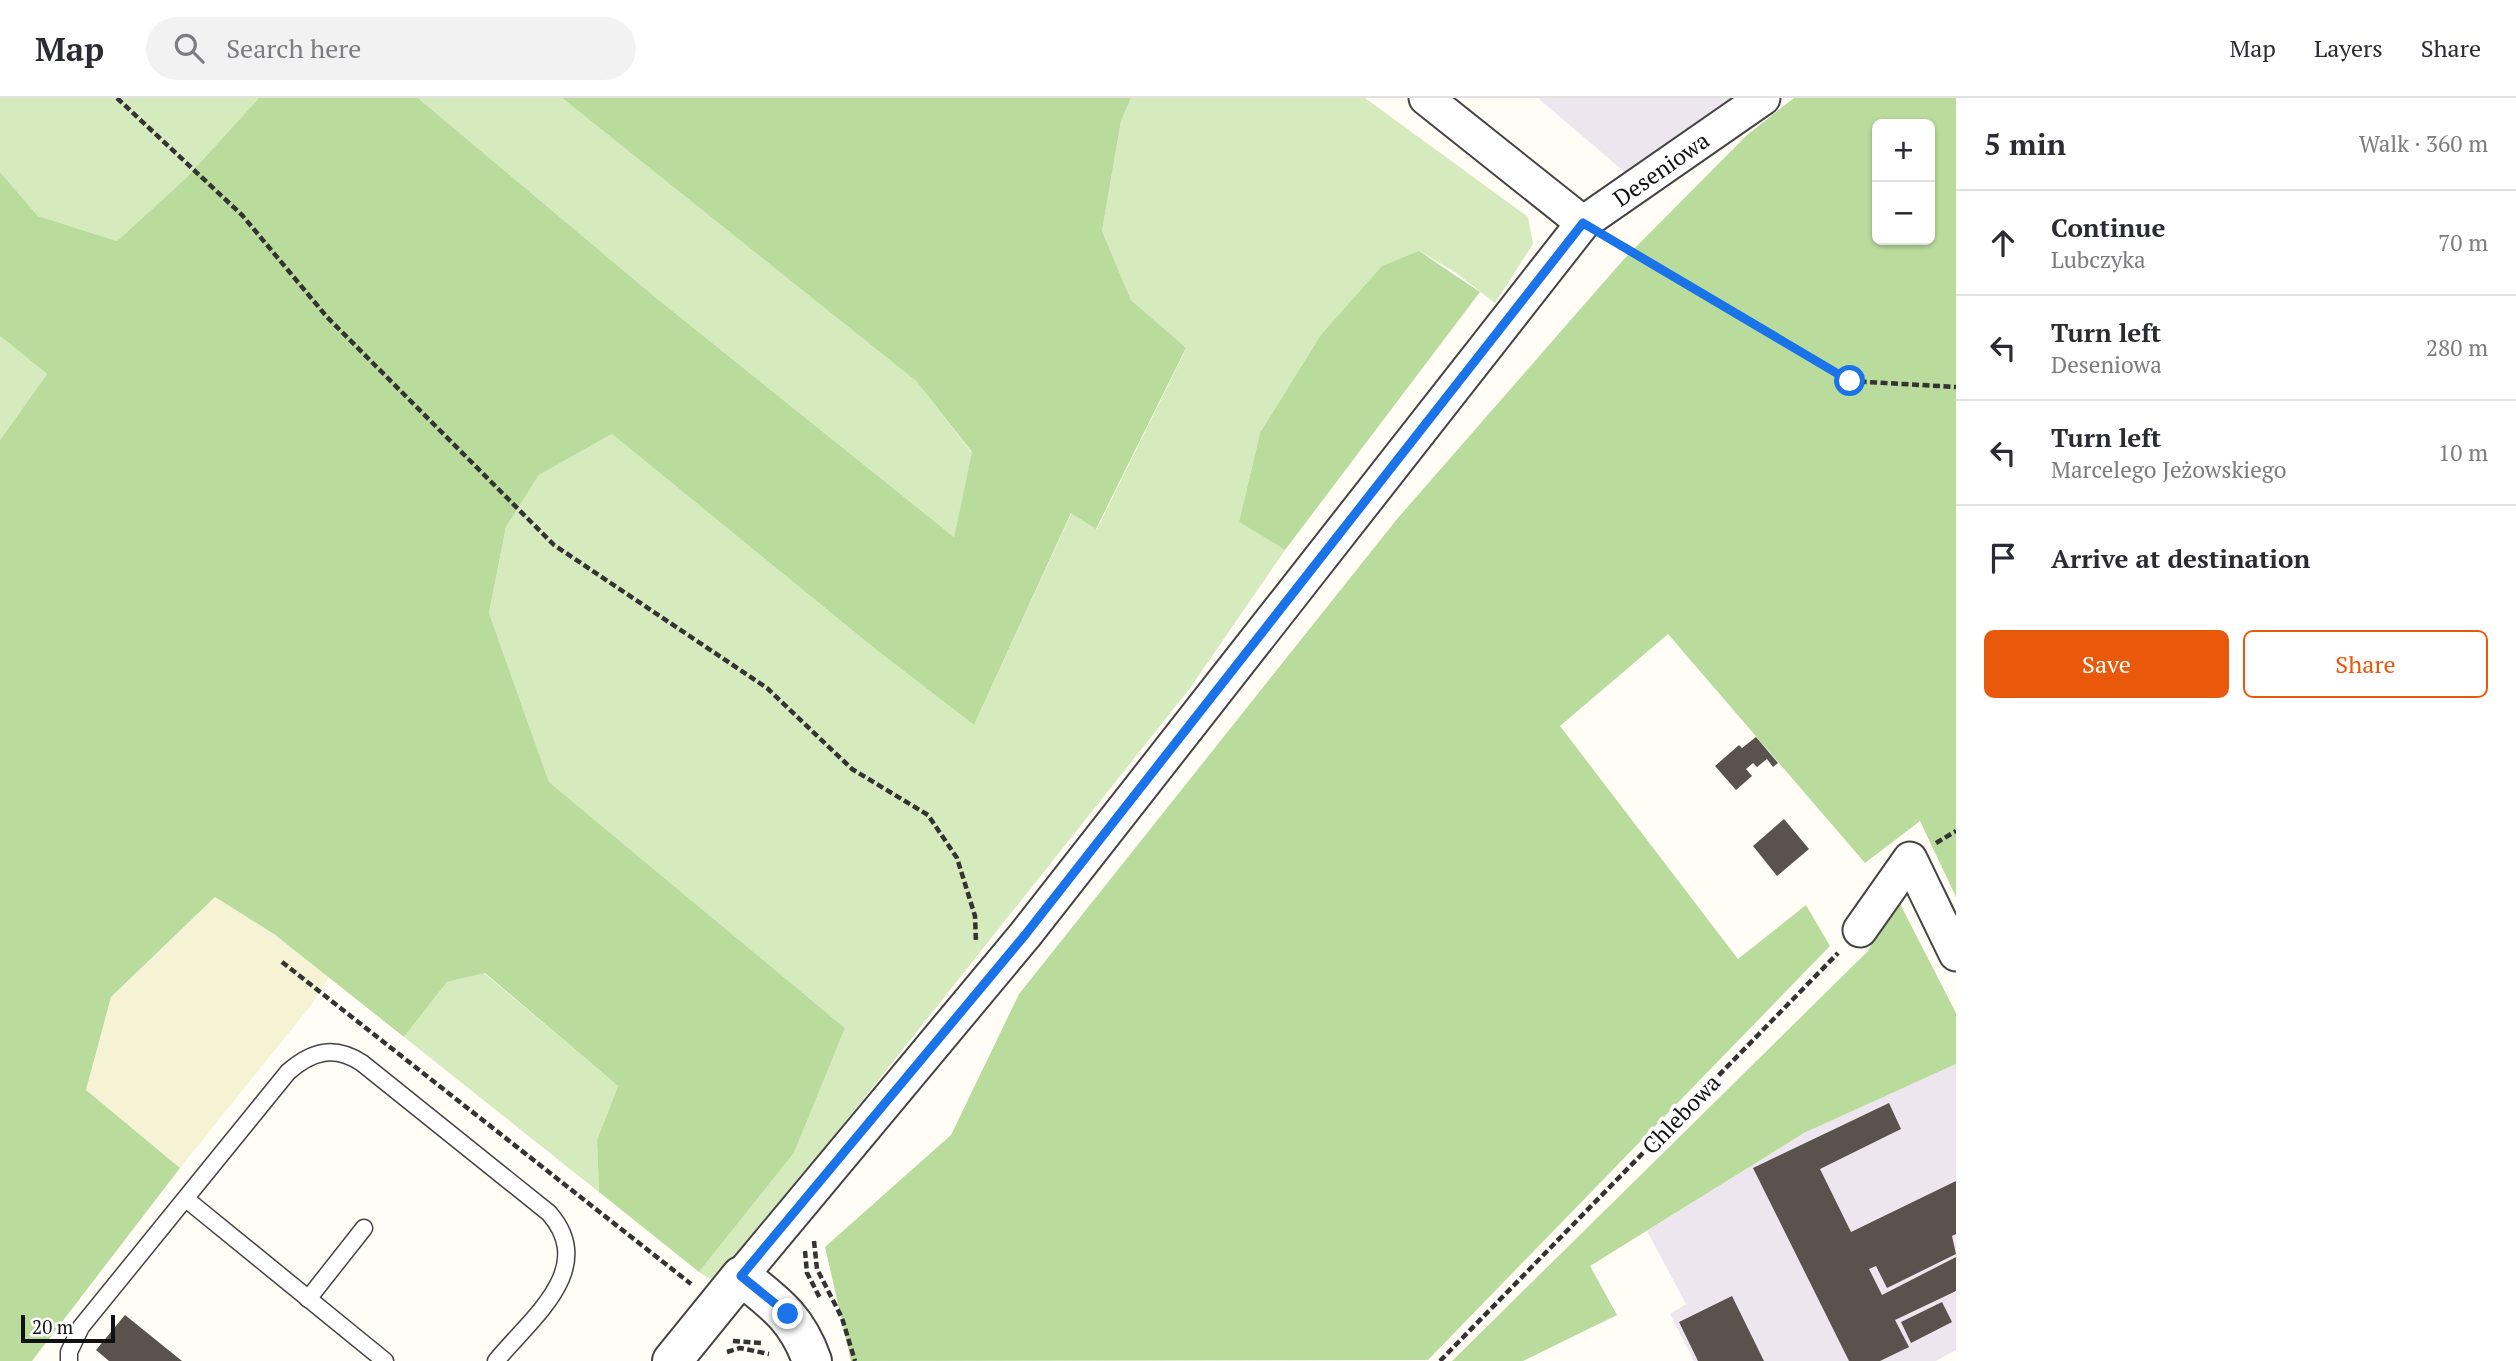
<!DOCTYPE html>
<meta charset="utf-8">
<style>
body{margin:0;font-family:"PT Serif",serif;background:#f2f2f3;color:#2b2b33}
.controls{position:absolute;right:21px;top:21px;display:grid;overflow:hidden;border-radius:10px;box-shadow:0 2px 5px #0004}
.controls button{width:63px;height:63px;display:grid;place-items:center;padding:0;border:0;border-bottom:2px solid #e1e1e2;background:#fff;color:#2b2b33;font:35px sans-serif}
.scale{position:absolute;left:21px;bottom:18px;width:94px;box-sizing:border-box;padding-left:7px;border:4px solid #111;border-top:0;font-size:19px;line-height:24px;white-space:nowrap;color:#111;-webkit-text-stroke:5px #fff;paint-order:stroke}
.stop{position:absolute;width:21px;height:21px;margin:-16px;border:5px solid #1a73e8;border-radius:50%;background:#fff}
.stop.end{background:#1a73e8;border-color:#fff;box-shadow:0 2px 7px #0008}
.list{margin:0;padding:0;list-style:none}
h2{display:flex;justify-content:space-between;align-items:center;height:91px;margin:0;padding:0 28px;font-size:30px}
h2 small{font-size:23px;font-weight:400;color:#7c7c81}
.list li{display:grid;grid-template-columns:46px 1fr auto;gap:21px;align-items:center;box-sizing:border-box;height:105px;padding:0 28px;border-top:2px solid #e1e1e2}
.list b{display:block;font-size:26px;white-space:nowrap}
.list p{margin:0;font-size:23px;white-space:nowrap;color:#7c7c81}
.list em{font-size:23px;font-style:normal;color:#7c7c81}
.actions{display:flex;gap:14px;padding:21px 28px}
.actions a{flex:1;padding:16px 0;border:2px solid #ea580c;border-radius:10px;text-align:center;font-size:24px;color:#ea580c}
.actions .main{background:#ea580c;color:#fff}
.icon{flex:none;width:38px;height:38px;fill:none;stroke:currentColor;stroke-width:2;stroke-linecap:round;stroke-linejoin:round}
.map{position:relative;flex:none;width:1956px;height:1263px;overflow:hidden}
header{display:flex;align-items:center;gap:42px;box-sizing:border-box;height:98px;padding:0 35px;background:#fff;border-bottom:2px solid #e1e1e2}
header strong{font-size:33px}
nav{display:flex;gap:38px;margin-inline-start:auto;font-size:24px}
.search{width:490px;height:63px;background:#f2f2f3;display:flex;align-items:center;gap:18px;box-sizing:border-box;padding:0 24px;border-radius:38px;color:#7c7c81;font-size:26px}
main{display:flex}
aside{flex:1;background:#fff}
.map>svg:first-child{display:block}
.industrial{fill:#eee6ef}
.farmland{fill:#f6f3d4}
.green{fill:#d5ebbd}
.forest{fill:#b9dc9c;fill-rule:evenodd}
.building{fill:#5a524d}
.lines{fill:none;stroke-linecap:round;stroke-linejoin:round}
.service-casing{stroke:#444;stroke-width:19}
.minor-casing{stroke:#444;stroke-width:37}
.tertiary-casing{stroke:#444;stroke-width:42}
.path{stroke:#333;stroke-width:4.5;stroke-dasharray:7 3.5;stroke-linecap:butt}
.service{stroke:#fff;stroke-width:16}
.minor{stroke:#fff;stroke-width:33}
.tertiary{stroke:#fff;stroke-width:38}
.route{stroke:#1a73e8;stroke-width:9}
.labels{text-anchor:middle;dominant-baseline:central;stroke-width:7;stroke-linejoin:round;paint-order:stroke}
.street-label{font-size:23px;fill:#111;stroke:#fff}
</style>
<header>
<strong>Map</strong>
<div class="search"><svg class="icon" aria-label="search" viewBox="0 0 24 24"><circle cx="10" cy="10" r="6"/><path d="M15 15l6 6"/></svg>Search here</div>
<nav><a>Map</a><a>Layers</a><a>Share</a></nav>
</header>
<main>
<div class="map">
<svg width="1956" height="1263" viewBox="0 0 1956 1263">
<rect width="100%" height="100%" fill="#fffdf5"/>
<g class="industrial">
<polygon points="1538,0 1737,0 1628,77"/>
<polygon points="1956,966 1956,1252 1936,1263 1694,1263 1670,1216 1686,1206 1647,1133 1804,1035"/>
</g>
<polygon class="farmland" points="215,799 274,836 329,879 312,906 180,1070 86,993 111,899"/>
<g class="green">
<polygon points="0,0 259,0 185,81 117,143 38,118 0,74"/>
<polygon points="418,0 562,0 916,283 972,355 954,439 655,199"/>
<polygon points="1131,0 1365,0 1528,119 1533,146 1495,205 1455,174 1419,153 1260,335 1239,424 1285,452 1190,590 717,1185 699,1174 794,1055 845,930 549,684 489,515 506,429 539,377 612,336 874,550 974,627 1072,414 1097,431 1186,251 1131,202 1102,133 1121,23"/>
<polygon points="0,238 47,276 0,342"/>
<polygon points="484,875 618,988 597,1042 599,1094 404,939 447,884"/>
</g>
<g class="forest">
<polygon points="259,0 418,0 655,199 954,439 972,354 916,283 562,0 1131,0 1121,23 1102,133 1131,202 1186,250 1096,431 1071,415 974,627 874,550 612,336 539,377 506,429 489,515 549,684 845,930 794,1055 699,1174 599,1094 597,1042 618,988 485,875 447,884 404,939 274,836 215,799 111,899 86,992 180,1070 32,1263 0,1263 0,342 47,276 0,238 0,74 38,118 117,143 185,81"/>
<path d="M1794,0H1956V799L1920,723L1865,765L1668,536L1560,628L1738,861L1806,807L1830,848L1428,1262L851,1263L825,1149L951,1037L1019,896L1397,421L1624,161L1747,37ZM1877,26H1930V142H1877Z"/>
<polygon points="1419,153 1480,194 1285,452 1239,424 1260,335 1321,237 1382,168"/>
<polygon points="1897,800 1956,915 1956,966 1804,1035 1590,1168 1617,1217 1523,1263 1452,1263 1868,853"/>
</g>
<g class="building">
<polygon points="1756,639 1778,665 1773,669 1767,661 1757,669 1753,665 1746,671 1752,678 1736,692 1715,668 1739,647 1742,650"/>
<polygon points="1784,721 1809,751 1777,778 1753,748"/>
<polygon points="1889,1005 1901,1031 1820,1071 1851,1134 1956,1083 1956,1136 1952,1138 1956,1156 1887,1190 1876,1168 1869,1171 1882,1197 1956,1159 1956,1193 1895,1222 1909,1249 1880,1263 1849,1263 1753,1070"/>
<polygon points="1732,1198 1764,1263 1698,1263 1679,1224"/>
<polygon points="1942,1204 1952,1224 1911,1245 1901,1224"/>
<polygon points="125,1217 182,1263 109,1263 96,1252"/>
</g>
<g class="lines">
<g class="service-casing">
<g id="service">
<polyline points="186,1101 385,1263"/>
<polyline points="308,1201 364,1130"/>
<path d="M69,1263V1254L81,1229L288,974C312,953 334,947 362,965L549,1115C598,1171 531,1220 496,1263"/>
</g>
</g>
<g class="minor-casing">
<g id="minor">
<polyline points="1426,0 1583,125"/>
<polyline points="1860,832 1910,761 1956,856"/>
<polyline points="741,1178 1025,837 1583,125 1763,0"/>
</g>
</g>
<g class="tertiary-casing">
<path id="tertiary" d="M672,1263L741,1178C775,1205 797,1220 812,1263"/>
</g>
<g class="path">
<polyline points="117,0 242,117 327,219 554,447 767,590 852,671 928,717 957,760 975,818 976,845"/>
<polyline points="1614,144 1850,283 1956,289"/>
<polyline points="1936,745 1956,733"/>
<polyline points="282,864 691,1186"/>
<polyline points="814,1143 817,1171 842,1220 855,1263"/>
<polyline points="805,1153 807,1175 820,1200"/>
<polyline points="733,1243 762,1245"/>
<polyline points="727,1254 740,1250 769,1256"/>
<polyline points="1440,1263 1838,855"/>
</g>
<use href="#service" class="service"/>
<use href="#minor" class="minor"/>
<use href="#tertiary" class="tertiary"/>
</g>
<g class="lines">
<polyline class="route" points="788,1216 741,1178 1025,837 1583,125 1850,283"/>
</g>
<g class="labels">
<g class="street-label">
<text transform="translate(1661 71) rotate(-35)">Deseniowa</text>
<text transform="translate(1681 1016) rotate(-46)">Chlebowa</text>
</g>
</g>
</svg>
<div class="controls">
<button>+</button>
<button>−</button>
</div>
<div class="scale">20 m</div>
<div class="stop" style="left:1850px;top:283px"></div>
<div class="stop end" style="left:788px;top:1216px"></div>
</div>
<aside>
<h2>5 min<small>Walk · 360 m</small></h2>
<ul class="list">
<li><svg class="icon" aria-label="ahead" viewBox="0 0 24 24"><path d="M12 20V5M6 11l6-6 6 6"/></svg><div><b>Continue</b><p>Lubczyka</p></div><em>70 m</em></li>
<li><svg class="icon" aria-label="left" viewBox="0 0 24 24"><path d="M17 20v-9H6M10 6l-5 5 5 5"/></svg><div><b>Turn left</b><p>Deseniowa</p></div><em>280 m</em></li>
<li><svg class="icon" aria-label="left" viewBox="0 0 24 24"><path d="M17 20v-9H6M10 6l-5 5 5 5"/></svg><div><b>Turn left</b><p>Marcelego Jeżowskiego</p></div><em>10 m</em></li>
<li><svg class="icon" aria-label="arrive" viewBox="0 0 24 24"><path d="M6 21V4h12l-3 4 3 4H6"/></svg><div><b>Arrive at destination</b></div></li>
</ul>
<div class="actions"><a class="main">Save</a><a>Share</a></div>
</aside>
</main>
